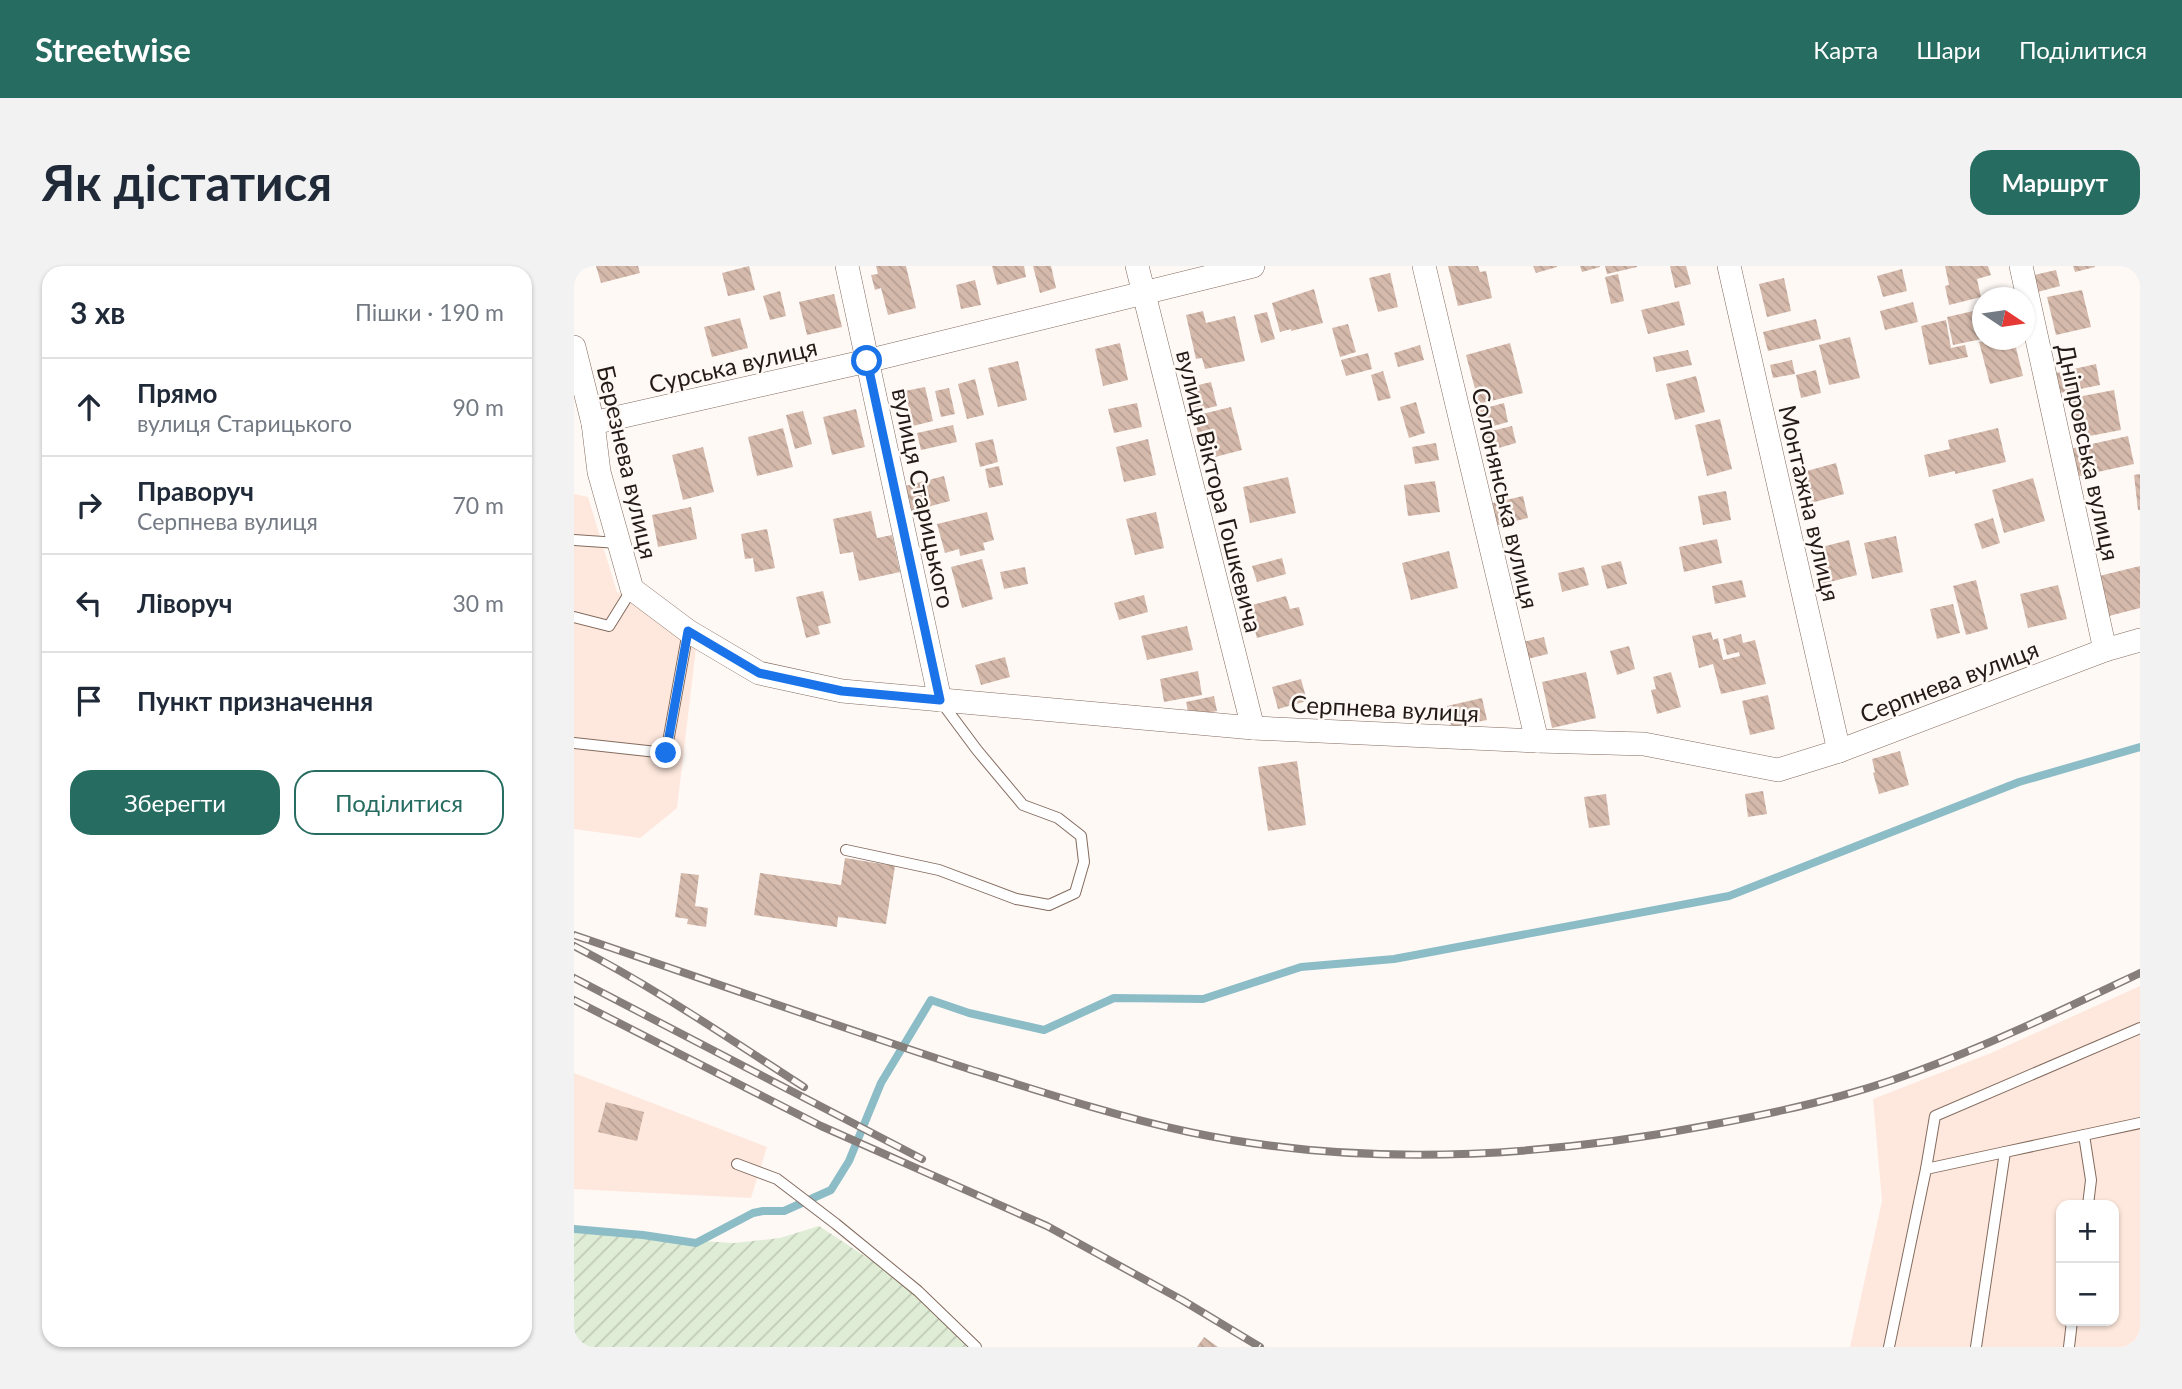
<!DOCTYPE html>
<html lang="uk">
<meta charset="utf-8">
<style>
body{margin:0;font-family:Lato,sans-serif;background:#f2f2f3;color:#1f2937}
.controls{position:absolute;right:21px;bottom:21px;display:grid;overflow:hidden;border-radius:14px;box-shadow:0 2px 5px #0004}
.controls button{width:63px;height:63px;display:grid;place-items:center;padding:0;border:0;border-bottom:2px solid #e0e1e3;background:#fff;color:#1f2937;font:35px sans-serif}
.compass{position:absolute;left:1398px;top:21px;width:63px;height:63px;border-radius:50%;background:#fff;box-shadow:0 2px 5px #0004;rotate:103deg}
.stop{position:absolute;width:21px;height:21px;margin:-16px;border:5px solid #1a73e8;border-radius:50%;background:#fff}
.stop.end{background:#1a73e8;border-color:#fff;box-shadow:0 2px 7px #0008}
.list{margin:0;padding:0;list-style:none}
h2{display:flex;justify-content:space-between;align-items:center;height:91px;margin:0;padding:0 28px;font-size:30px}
h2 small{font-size:23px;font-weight:400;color:#747a83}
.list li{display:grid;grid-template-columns:46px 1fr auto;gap:21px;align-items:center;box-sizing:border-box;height:98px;padding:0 28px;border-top:2px solid #e0e1e3}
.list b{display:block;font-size:26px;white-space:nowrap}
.list p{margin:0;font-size:23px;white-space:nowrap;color:#747a83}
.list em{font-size:23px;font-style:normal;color:#747a83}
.actions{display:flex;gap:14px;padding:21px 28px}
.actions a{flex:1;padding:16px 0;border:2px solid #276c60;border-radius:21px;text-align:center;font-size:24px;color:#276c60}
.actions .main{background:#276c60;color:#fff}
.icon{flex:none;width:38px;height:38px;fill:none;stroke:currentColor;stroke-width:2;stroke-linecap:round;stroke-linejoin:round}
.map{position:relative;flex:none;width:1566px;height:1081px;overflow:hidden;border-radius:21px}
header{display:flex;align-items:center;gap:42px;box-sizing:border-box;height:98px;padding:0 35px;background:#276c60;color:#fff}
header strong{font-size:33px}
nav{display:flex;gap:38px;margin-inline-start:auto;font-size:24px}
.intro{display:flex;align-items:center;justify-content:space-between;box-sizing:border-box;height:168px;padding:0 42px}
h1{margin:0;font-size:49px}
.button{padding:18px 32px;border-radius:21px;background:#276c60;color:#fff;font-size:24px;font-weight:700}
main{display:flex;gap:42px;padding:0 42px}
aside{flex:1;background:#fff;border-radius:21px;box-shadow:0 2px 5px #0004}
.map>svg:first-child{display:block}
.built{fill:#fee8dd;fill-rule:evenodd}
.garden{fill:url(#garden-furrows)}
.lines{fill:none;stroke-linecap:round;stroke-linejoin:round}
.stream{stroke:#8cbdc6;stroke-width:8}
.building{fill:url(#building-back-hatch)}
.lane-casing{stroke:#836b5e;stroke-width:12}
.street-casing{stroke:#836b5e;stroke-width:24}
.lane{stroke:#fff;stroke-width:10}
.street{stroke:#fff;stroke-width:23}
.rail-casing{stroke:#867e7a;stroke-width:8}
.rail{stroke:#fff9f6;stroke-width:5;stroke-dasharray:16;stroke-linecap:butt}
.route{stroke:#1a73e8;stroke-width:9}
.labels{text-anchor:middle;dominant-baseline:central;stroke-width:5;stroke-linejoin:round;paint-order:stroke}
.street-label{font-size:24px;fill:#241b16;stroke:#fff9f6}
</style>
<header>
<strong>Streetwise</strong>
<nav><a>Карта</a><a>Шари</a><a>Поділитися</a></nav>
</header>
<div class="intro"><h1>Як дістатися</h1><a class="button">Маршрут</a></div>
<main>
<aside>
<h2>3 хв<small>Пішки · 190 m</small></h2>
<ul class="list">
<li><svg class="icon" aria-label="ahead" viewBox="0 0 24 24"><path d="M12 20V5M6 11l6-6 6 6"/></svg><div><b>Прямо</b><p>вулиця Старицького</p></div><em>90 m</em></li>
<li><svg class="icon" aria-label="right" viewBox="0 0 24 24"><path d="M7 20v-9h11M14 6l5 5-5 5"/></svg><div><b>Праворуч</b><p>Серпнева вулиця</p></div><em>70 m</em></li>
<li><svg class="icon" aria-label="left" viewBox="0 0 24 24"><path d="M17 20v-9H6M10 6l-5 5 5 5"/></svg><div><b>Ліворуч</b></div><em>30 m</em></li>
<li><svg class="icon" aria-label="arrive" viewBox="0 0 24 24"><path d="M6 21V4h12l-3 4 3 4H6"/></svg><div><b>Пункт призначення</b></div></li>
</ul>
<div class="actions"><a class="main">Зберегти</a><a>Поділитися</a></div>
</aside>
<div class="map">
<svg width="1566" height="1081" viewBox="0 0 1566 1081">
<defs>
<pattern id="garden-furrows" width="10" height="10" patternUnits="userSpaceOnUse" patternTransform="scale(1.75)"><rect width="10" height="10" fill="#e0edd6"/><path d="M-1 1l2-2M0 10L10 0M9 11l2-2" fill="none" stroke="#c0cbb7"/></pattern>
<pattern id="building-back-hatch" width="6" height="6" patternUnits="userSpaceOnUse" patternTransform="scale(1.75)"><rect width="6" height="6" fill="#d5baac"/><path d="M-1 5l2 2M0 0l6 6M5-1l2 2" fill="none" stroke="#b79f93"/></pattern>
</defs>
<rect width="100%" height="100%" fill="#fff9f6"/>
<g class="built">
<polygon points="0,228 14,231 43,326 125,357 103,542 66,572 0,563"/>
<path d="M1566,720V1081H1276L1308,935L1299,833L1417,787ZM1487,939H1540V1055H1487Z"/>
<polygon points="0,807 193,881 177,932 0,923"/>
</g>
<polygon class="garden" points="245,960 344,1025 402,1081 0,1081 0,967 160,977 206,972"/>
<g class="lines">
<polyline class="stream" points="0,963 69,969 122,977 179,947 189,945 210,945 257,924 275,895 307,817 357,734 395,747 470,764 540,732 629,733 727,701 820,693 1155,630 1445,516 1566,481"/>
</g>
<g class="building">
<polygon points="22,0 64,0 66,7 27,17"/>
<polygon points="175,0 181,24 154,30 148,7"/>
<polygon points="302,0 332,0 342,42 314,49 307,22 301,24 297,9 304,8"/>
<polygon points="418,0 450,0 452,11 423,19"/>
<polygon points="459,0 477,0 482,22 466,27"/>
<polygon points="874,0 904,0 906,6 912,5 918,32 884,40"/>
<polygon points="959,0 983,0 983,1 962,7"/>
<polygon points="1006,0 1026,0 1026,1 1008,6"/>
<polygon points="1031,0 1063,0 1063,1 1033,8"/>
<polygon points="1096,0 1112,0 1117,18 1101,22"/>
<polygon points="1371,0 1414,0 1417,9 1403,13 1407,31 1375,39 1371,20 1375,19"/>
<polygon points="1499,0 1521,0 1521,1 1501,6"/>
<polygon points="1328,3 1333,25 1309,31 1303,10"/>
<polygon points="1482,4 1486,20 1460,27 1456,10"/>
<polygon points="816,7 824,41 804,46 795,12"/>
<polygon points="1044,8 1050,35 1037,38 1031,11"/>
<polygon points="1210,12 1217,45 1193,51 1185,18"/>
<polygon points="401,14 407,39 387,43 382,19"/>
<polygon points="740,23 749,57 717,65 717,63 706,66 698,37"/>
<polygon points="1508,24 1517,61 1482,69 1473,31"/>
<polygon points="206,25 212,50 196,54 189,30"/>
<polygon points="260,28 268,61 233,69 225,36"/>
<polygon points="1105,35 1111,59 1074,68 1067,44"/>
<polygon points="1339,36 1344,56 1311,64 1306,45"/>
<polygon points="1408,43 1408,73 1379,79 1373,51"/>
<polygon points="629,45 632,57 661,50 671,95 631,103 628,92 622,93 612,49"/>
<polygon points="693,46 701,73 687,77 680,49"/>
<polygon points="166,52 174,82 138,91 130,61"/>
<polygon points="1242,53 1247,73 1194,85 1189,66"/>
<polygon points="1372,54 1377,82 1391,79 1394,91 1355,99 1347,60"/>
<polygon points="774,58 782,86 766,91 758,62"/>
<polygon points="1276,71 1286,112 1255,119 1245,79"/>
<polygon points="1414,74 1440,74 1449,110 1416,118 1405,76"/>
<polygon points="546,77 554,114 529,120 521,83"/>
<polygon points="936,77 949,127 905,138 892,89"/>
<polygon points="846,79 850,94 824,101 820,87"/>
<polygon points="1114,84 1118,99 1082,106 1079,91"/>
<polygon points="794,87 798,103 772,110 767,94"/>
<polygon points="1218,94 1221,108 1199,112 1196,99"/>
<polygon points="444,95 453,134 424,141 414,102"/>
<polygon points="1522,98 1526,119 1486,127 1482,107"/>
<polygon points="1242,104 1247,127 1227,132 1222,109"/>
<polygon points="809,105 817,132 804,135 797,109"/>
<polygon points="1122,110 1131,146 1101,154 1092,118"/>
<polygon points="401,113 410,149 393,153 384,118"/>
<polygon points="637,116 643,140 617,146 612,122"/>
<polygon points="351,121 359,155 339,160 331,125"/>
<polygon points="375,122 381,148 367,151 361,125"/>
<polygon points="1540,124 1547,164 1505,172 1498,132"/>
<polygon points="842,136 851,167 835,172 826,141"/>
<polygon points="563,137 568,161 540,167 534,143"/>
<polygon points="930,137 934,156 909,163 904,144"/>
<polygon points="657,141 668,184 641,191 640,183 628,186 620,150"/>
<polygon points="282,143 291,181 258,189 249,151"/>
<polygon points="229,145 238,178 221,183 212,149"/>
<polygon points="1146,153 1158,203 1133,210 1121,159"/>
<polygon points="379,159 383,176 347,184 343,167"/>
<polygon points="938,160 942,177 914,185 909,167"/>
<polygon points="209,162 219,201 183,210 174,171"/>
<polygon points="1424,162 1432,196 1381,208 1381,205 1355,211 1350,189 1376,183 1374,174"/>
<polygon points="1554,170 1560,198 1501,211 1495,183"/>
<polygon points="419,173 424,196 406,201 401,177"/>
<polygon points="574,173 582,209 550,216 542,181"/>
<polygon points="862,177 865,194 841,198 838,181"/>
<polygon points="129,181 140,226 109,234 98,189"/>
<polygon points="1262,197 1270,228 1237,237 1229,206"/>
<polygon points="425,200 429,219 415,222 411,203"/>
<polygon points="1566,208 1566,244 1564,244 1560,209"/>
<polygon points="370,210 376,235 338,245 331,220"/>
<polygon points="714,211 722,247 676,257 669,221"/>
<polygon points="1459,212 1471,255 1430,267 1418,224"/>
<polygon points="861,215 866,246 834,250 830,219"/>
<polygon points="1152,225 1157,254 1129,259 1124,230"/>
<polygon points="949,230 954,252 920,260 915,238"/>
<polygon points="117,241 123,273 84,281 78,249"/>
<polygon points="297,245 303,272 318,269 326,306 285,315 279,286 266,288 259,253"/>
<polygon points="413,246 420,274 409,277 411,284 386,290 385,283 371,287 363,258"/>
<polygon points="582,246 590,282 561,289 552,253"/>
<polygon points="1419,252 1426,277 1408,283 1400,258"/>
<polygon points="193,263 201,302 181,306 179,292 171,293 167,268"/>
<polygon points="1322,270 1329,306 1298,313 1290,277"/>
<polygon points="1143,273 1148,297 1110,306 1105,281"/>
<polygon points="1275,274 1283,309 1248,318 1240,283"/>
<polygon points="875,285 884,322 837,334 828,297"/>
<polygon points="708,292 712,308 683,316 678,300"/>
<polygon points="408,293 419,333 388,342 377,301"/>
<polygon points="1047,295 1053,318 1033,323 1027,300"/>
<polygon points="1566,300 1566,342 1535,350 1525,310"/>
<polygon points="451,301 454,318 430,323 426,306"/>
<polygon points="1010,301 1015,319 988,326 984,307"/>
<polygon points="1168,314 1172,331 1141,338 1138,320"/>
<polygon points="1402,314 1414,363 1392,369 1379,320"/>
<polygon points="1484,319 1493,353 1454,362 1446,328"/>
<polygon points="249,325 257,357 244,360 246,368 232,372 222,331"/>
<polygon points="570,329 574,346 545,354 540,337"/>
<polygon points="712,330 716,343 725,341 730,359 683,372 674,340"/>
<polygon points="1379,338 1386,367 1363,373 1356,343"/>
<polygon points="613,360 619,384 573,394 567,370"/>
<polygon points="1137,366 1139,374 1144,372 1149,394 1166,390 1165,386 1153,389 1149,373 1167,368 1169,377 1181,374 1192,418 1147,428 1139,398 1125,402 1118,370"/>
<polygon points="970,371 974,388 949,394 945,377"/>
<polygon points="1055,380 1061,403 1043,409 1036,385"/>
<polygon points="431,391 436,411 407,419 401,399"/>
<polygon points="624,405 628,429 590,436 586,413"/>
<polygon points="1012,406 1022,452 978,462 968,416"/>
<polygon points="1097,406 1107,441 1083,448 1077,424 1082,423 1079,411"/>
<polygon points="727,413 733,435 704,443 698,421"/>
<polygon points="1194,429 1201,463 1176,469 1168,435"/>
<polygon points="640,430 643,445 615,451 612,436"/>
<polygon points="908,432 913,454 877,461 873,440"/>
<polygon points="1326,485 1335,519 1305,528 1299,507 1301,506 1298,493"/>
<polygon points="723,495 732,559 694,565 684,501"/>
<polygon points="1189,525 1193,548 1174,551 1171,528"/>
<polygon points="1032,528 1036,559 1015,562 1010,531"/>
<polygon points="271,592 321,600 312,658 264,651 263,661 180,649 186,607 267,619"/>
<polygon points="107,607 125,609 121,640 134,642 132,661 113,658 114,653 101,651"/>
<polygon points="32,836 70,846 63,875 24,866"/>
<polygon points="630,1071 644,1081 623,1081"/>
</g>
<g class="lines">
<g class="lane-casing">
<g id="lane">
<polyline points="0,274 44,277"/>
<polyline points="0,351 35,360 58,323"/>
<polyline points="0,477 92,487 114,365"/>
<polyline points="272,584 365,604 442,633 475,639 501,627 510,596 507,570 484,552 449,539 403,484 368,437"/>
<polyline points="1510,869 1566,857"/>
<polyline points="163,898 203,913 262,958 344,1025 402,1081"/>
<polyline points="1352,903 1361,850 1566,762"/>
<polyline points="1315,1081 1352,903 1431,886"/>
<polyline points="1402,1081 1431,886 1510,869 1517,914 1514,939"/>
<polyline points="1495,1081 1498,1055"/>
</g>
</g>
<g class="street-casing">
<g id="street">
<polyline points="273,0 366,434"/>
<polyline points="563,0 679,462"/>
<polyline points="850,0 963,475"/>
<polyline points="1155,0 1265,485"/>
<polyline points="1447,0 1531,384"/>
<polyline points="0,81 19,157 25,206 58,323 114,365 185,407 268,425 679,462 963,475 1070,478 1204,504 1265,485 1531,384 1566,374"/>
<polyline points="19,157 293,95 679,0"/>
</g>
</g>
<use href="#lane" class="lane"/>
<use href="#street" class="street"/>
<g class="rail-casing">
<g id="rail">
<path d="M0,669C132,714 263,760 395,803C468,826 541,850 615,866C786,902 965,892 1136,859C1205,846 1275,831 1341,806C1418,778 1492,742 1566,707"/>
<path d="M0,680C80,721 154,772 230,821"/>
<polyline points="0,712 348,893"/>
<polyline points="0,734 247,860 473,960 608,1034 686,1081"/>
</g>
</g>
<use href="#rail" class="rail"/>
</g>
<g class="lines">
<polyline class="route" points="92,487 114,365 185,407 268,425 366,434 293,95"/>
</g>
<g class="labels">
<g class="street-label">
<text transform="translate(159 99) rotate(-13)">Сурська вулиця</text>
<text transform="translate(1515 186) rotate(78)">Дніпровська вулиця</text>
<text transform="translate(54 196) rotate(77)">Березнева вулиця</text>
<text transform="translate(646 225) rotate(76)">вулиця Віктора Гошкевича</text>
<text transform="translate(350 232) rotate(78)">вулиця Старицького</text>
<text transform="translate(932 232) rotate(77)">Солонянська вулиця</text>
<text transform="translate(1236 237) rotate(77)">Монтажна вулиця</text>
<text transform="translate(1375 415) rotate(-21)">Серпнева вулиця</text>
<text transform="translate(811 442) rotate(3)">Серпнева вулиця</text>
</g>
</g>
</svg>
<div class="controls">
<button>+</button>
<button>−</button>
</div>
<svg class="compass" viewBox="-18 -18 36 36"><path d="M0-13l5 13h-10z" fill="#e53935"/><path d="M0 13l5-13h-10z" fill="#747a83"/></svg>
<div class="stop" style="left:293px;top:95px"></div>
<div class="stop end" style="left:92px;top:487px"></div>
</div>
</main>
